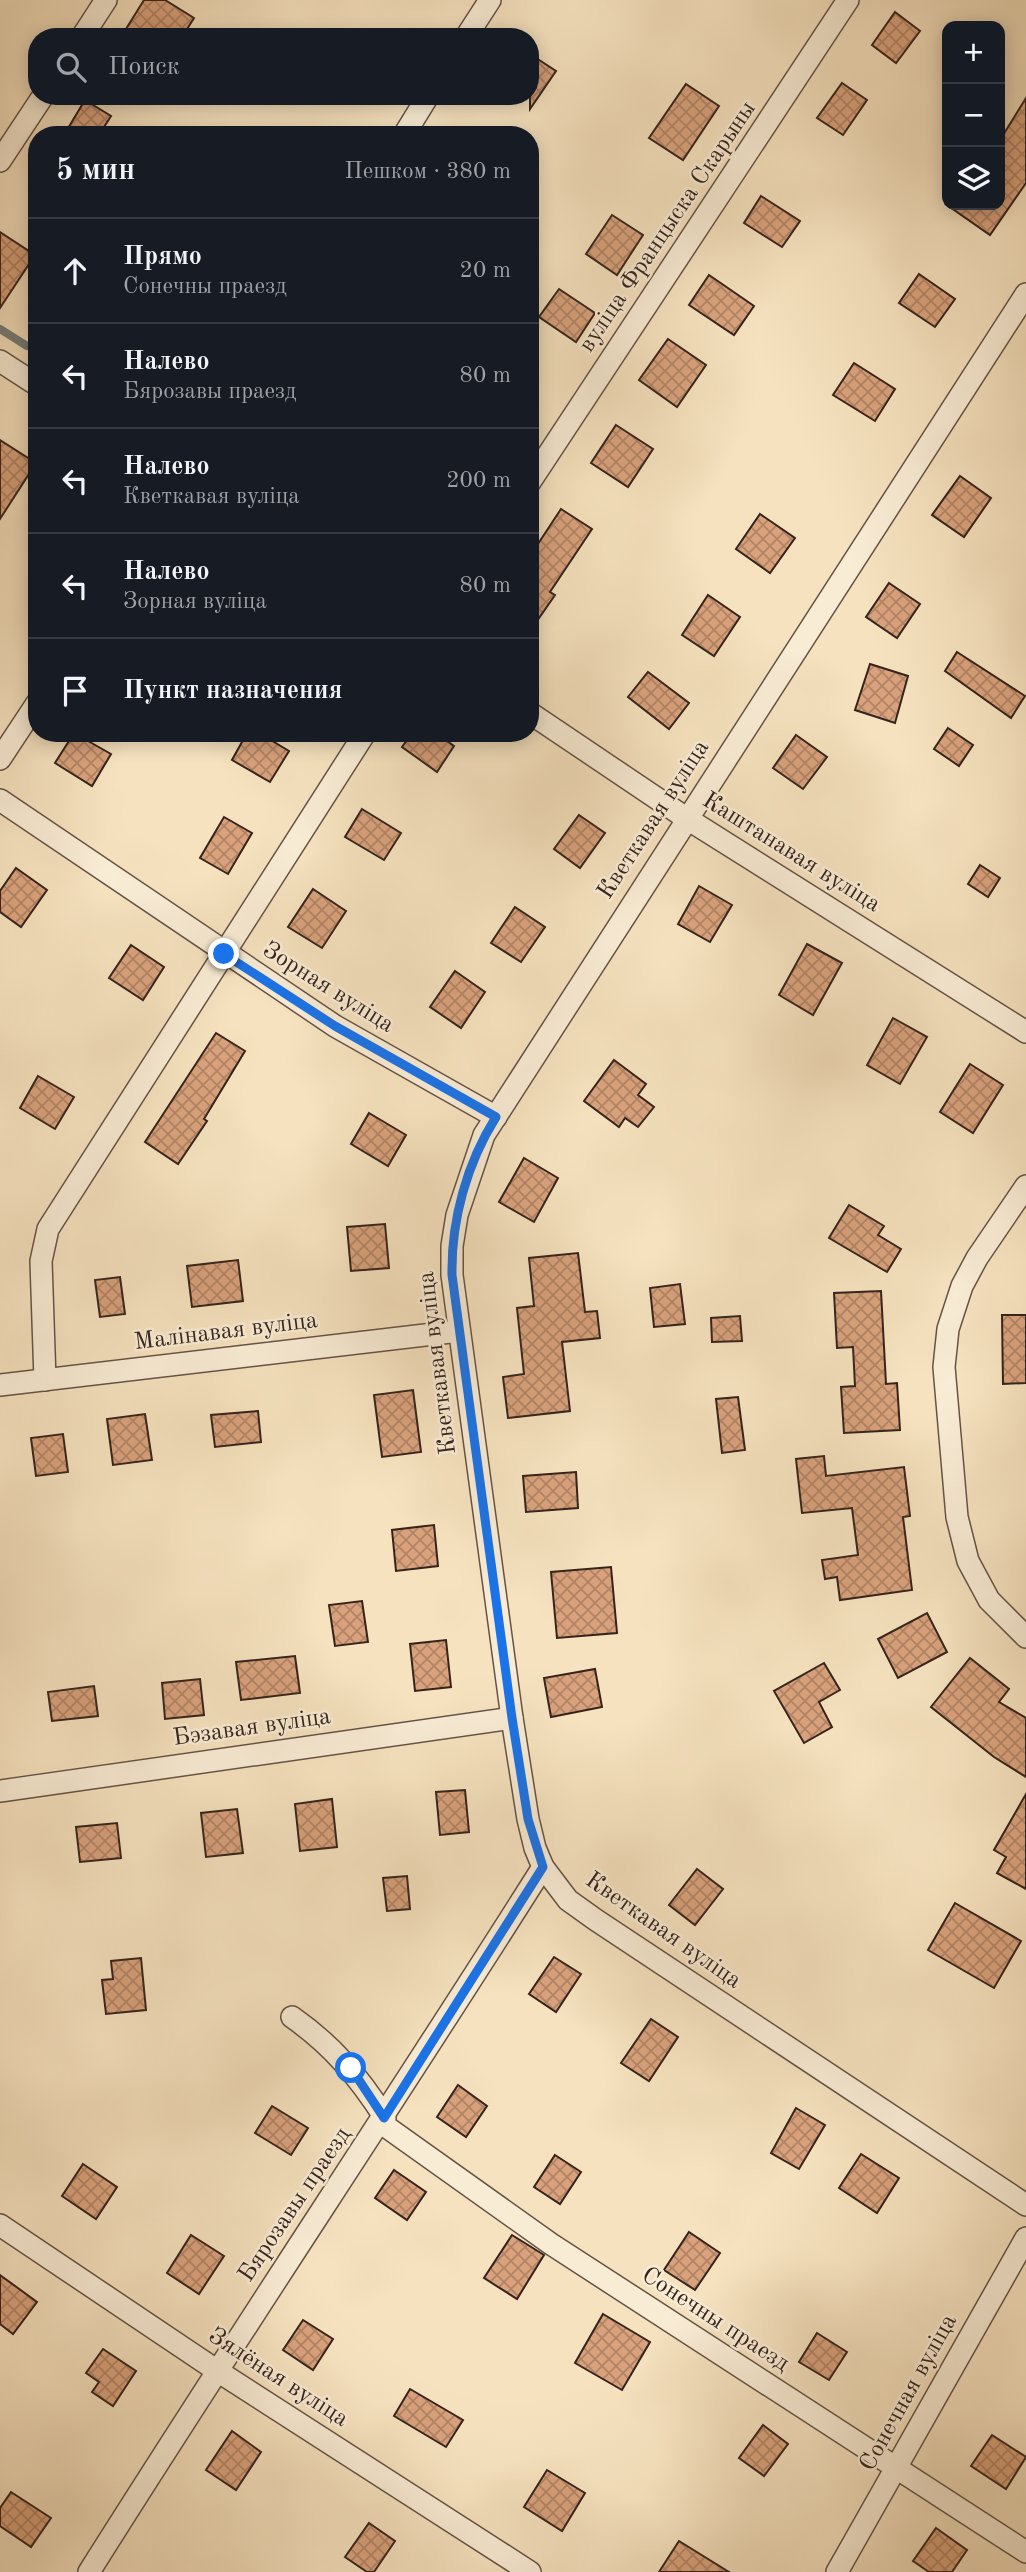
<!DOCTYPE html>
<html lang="ru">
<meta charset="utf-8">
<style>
body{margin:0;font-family:"Old Standard TT",serif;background:#20242c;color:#f1f3f6}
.controls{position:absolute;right:21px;top:21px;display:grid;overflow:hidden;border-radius:14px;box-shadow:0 4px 18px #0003}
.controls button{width:63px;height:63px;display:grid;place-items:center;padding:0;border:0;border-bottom:2px solid #363941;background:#171b24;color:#f1f3f6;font:35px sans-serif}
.stop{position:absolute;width:21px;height:21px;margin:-16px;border:5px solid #1a73e8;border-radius:50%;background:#fff}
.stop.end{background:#1a73e8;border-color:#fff;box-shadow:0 2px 7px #0008}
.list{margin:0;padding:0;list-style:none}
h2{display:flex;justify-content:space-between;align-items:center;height:91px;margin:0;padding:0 28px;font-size:30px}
h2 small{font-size:23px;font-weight:400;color:#9ea1a6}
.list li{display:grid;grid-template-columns:46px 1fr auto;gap:21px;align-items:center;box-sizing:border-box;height:105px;padding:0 28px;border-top:2px solid #363941}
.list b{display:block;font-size:26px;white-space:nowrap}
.list p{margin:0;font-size:23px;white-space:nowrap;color:#9ea1a6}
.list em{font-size:23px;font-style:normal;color:#9ea1a6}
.icon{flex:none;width:38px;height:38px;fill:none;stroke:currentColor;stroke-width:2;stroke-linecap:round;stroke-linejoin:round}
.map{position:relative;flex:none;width:1026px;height:2572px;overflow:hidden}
.search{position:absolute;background:#171b24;box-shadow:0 4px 18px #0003;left:28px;top:28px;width:511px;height:77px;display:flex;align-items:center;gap:18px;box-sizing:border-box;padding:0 24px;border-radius:28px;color:#9ea1a6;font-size:26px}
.panel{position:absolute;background:#171b24;box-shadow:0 4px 18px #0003;left:28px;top:126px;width:511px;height:616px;border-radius:28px}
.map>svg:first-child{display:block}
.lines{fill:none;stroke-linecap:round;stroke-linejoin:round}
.stream{stroke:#757f7c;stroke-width:8}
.building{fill:url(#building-cross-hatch);stroke:#35231d;stroke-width:2}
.street-casing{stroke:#655346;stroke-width:24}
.street{stroke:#f9ecd5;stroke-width:21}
.route{stroke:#1a73e8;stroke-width:9}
.labels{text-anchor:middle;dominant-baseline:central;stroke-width:5;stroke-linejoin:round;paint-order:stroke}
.street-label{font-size:24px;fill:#35231d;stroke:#f9ecd5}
</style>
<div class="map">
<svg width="1026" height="2572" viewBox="0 0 1026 2572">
<defs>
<pattern id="building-cross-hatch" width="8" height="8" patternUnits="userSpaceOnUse" patternTransform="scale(1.75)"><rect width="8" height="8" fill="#d9a27c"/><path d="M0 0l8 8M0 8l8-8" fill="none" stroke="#b18465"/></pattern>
</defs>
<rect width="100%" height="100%" fill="#f6e2bf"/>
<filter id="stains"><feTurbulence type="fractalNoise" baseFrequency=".00286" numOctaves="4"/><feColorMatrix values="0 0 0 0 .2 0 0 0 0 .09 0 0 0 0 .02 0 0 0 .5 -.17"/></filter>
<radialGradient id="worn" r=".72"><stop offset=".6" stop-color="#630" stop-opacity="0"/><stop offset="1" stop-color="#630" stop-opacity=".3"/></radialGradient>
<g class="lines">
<polyline class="stream" points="0,329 27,346"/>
</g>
<g class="building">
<polygon points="144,0 165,0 194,18 182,37 121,37"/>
<polygon points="895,12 920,31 896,63 872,45"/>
<polygon points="530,54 556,71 530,109"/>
<polygon points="842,83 867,100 843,135 817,118"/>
<polygon points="686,84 719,106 683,160 649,138"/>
<polygon points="1026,98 1026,183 990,235 947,205 1000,205 1000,140"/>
<polygon points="85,100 111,116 99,135 64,135"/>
<polygon points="761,196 800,221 782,247 744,223"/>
<polygon points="612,215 643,235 617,275 586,254"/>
<polygon points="0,232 35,255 0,308"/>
<polygon points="919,274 955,299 935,327 899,303"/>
<polygon points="709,275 754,306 734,335 689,305"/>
<polygon points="559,289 595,313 576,342 539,317"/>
<polygon points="668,339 706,365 677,407 639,380"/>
<polygon points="854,363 895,389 875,421 833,395"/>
<polygon points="616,425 653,449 628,487 591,463"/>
<polygon points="0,440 36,463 0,519"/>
<polygon points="960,476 991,498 964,537 932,515"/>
<polygon points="561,509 592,529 550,592 555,595 530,631 530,556"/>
<polygon points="760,514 795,538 770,573 736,549"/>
<polygon points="889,583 920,604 897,638 866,617"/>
<polygon points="708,595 740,617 714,656 682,635"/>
<polygon points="957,652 1025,696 1011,718 945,671"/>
<polygon points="870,664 908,676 895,723 855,710"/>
<polygon points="648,672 689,703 669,729 628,697"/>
<polygon points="948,728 973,745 959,766 934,749"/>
<polygon points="74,733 111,754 92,786 55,763"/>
<polygon points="247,733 259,733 289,751 270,782 232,760"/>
<polygon points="412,733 436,733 454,746 437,772 402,747"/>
<polygon points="796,735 827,757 803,789 773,768"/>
<polygon points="362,809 401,833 384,860 345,837"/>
<polygon points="579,815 605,833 580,868 554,849"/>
<polygon points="224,817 252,833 228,874 200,858"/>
<polygon points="980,865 1000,878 988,897 968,884"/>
<polygon points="16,868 47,890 21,927 0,912 0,891"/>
<polygon points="699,886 732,905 710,942 678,924"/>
<polygon points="313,889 346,911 322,948 288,927"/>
<polygon points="515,907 545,927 521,962 491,943"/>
<polygon points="807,944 842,963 813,1015 779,995"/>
<polygon points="131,945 164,967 143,1000 109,978"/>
<polygon points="455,971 485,992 461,1028 430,1007"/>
<polygon points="893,1018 927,1037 900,1084 867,1065"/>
<polygon points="216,1033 245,1051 204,1119 207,1121 178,1164 145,1142"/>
<polygon points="614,1060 646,1084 638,1095 654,1107 638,1127 625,1118 619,1127 584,1101"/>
<polygon points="970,1064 1003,1085 973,1133 940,1112"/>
<polygon points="38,1076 74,1097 55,1129 20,1108"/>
<polygon points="369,1113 406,1135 388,1166 351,1144"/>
<polygon points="524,1158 558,1178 534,1222 499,1202"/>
<polygon points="849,1205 884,1226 878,1235 901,1249 887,1272 829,1238"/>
<polygon points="385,1224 389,1268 351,1271 347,1227"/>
<polygon points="578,1253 585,1312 597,1311 600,1338 562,1342 570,1411 508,1418 503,1377 524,1374 517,1308 534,1306 529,1258"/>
<polygon points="238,1260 243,1301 192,1307 187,1266"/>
<polygon points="120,1277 125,1314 100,1317 95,1280"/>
<polygon points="680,1284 685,1324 654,1327 650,1288"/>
<polygon points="881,1291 886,1384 897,1383 900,1430 844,1433 841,1387 855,1386 853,1347 837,1348 834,1293"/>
<polygon points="1002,1315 1026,1315 1026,1383 1003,1384"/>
<polygon points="740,1316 742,1341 712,1342 711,1318"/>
<polygon points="413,1390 421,1452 382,1457 374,1395"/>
<polygon points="738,1397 745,1450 722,1453 716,1399"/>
<polygon points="258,1411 261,1442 215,1447 211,1415"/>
<polygon points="145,1414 152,1460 113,1465 107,1419"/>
<polygon points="63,1434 68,1472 36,1476 31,1438"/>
<polygon points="824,1456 826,1476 904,1467 910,1516 903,1517 912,1590 840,1600 837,1577 825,1579 822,1560 858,1555 852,1508 802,1513 796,1459"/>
<polygon points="576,1472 578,1508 526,1512 523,1476"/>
<polygon points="434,1525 438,1566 396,1571 392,1530"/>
<polygon points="611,1567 617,1633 557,1638 551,1572"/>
<polygon points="362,1601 368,1642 335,1646 329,1605"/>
<polygon points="927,1613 947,1652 898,1678 878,1639"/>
<polygon points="446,1640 451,1687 415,1691 410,1644"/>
<polygon points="295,1656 300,1693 241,1700 236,1662"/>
<polygon points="970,1658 1009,1689 999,1702 1026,1718 1026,1777 994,1757 931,1707"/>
<polygon points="824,1663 840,1690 819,1702 832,1727 804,1743 774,1691"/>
<polygon points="595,1669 602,1707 551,1717 544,1678"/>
<polygon points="200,1679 204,1715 165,1719 162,1683"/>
<polygon points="94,1686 98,1716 52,1721 48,1692"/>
<polygon points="465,1790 469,1832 440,1835 436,1792"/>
<polygon points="1026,1794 1026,1889 997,1873 1006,1857 994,1850"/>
<polygon points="332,1799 337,1847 300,1851 295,1804"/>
<polygon points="237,1809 243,1853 206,1857 201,1813"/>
<polygon points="117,1823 121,1858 80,1862 76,1827"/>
<polygon points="697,1869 723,1889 695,1925 669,1905"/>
<polygon points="407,1876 410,1909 387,1911 383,1878"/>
<polygon points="955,1903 1021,1941 994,1988 928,1950"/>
<polygon points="554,1957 581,1974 556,2012 529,1994"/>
<polygon points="141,1958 146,2010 106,2014 102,1980 113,1979 111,1961"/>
<polygon points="651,2019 678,2037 649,2081 621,2063"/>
<polygon points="458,2085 487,2106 466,2137 437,2117"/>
<polygon points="272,2106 308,2128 291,2155 255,2133"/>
<polygon points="796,2108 825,2125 799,2169 771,2153"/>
<polygon points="861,2154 899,2178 877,2213 839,2188"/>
<polygon points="555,2155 581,2172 560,2204 534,2187"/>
<polygon points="83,2164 117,2187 96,2219 62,2196"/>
<polygon points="394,2170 426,2192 407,2220 375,2198"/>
<polygon points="689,2232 720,2253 695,2290 664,2270"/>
<polygon points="191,2235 224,2256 199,2294 167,2273"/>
<polygon points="512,2235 544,2255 517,2299 484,2278"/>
<polygon points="0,2275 37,2302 13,2334 0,2324"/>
<polygon points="603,2314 650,2342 622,2390 575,2363"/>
<polygon points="303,2320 333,2339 313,2370 283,2350"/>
<polygon points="817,2333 847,2352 829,2380 799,2362"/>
<polygon points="103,2349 136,2371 113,2406 92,2392 99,2382 86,2373"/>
<polygon points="410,2389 463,2420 446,2447 394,2416"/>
<polygon points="763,2425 788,2444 764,2476 739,2458"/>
<polygon points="232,2431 261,2452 236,2490 206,2470"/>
<polygon points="992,2435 1026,2457 1006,2489 971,2466"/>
<polygon points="547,2470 585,2493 562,2531 524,2507"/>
<polygon points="11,2492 51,2518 31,2547 0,2526 0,2508"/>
<polygon points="369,2523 395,2541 374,2572 367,2572 345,2557"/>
<polygon points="936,2528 967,2550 952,2572 929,2572 913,2561"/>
<polygon points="679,2541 729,2572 659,2572"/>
</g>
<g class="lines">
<g class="street-casing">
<g id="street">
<polyline points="82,37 106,0"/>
<polyline points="466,37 490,0"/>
<polyline points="404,135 428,96"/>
<polyline points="0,161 43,96"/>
<polyline points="1026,294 484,1135 457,1215 452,1246 452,1275 512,1718 528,1819 535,1848 543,1867 568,1900 596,1920 1026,2205"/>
<polyline points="0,361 37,385"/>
<polyline points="530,482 848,0"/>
<polyline points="530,713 686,818 1026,1032"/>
<polyline points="0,759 37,703"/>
<polyline points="0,800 335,1026 496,1117"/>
<polyline points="1026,1186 977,1258 962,1286 948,1329 944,1367 957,1517 968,1561 989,1600 1026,1637"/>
<polyline points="45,1380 41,1261 48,1229 365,733"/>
<polyline points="0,1385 459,1331"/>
<polyline points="0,1791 512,1718"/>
<path d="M292,2017C332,2045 359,2077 385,2118"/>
<polyline points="381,2123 551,2244 1026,2552"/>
<polyline points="0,2225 216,2370 530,2572"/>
<path d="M89,2572C238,2335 394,2103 543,1867"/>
<polyline points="837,2572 1026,2238"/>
</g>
</g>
<use href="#street" class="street"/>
</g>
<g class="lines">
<path class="route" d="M224,954L335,1026L496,1117C467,1163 451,1220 452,1275L512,1718L528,1819L543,1867L384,2118L351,2068"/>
</g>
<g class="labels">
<g class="street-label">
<text transform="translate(668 227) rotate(-56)">вуліца Францыска Скарыны</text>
<text transform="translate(654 820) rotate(-57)">Кветкавая вуліца</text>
<text transform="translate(791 853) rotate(32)">Каштанавая вуліца</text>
<text transform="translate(328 988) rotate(32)">Зорная вуліца</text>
<text transform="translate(226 1332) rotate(-7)">Малінавая вуліца</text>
<text transform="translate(438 1363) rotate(-97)">Кветкавая вуліца</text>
<text transform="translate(252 1728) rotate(-8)">Бэзавая вуліца</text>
<text transform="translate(663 1931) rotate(35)">Кветкавая вуліца</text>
<text transform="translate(295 2205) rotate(-56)">Бярозавы праезд</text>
<text transform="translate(715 2320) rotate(33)">Сонечны праезд</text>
<text transform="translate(278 2378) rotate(33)">Зялёная вуліца</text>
<text transform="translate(909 2393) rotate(-61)">Сонечная вуліца</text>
</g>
</g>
<rect width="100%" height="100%" filter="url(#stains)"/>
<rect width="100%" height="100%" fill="url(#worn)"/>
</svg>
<div class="controls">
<button>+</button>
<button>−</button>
<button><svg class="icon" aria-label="layers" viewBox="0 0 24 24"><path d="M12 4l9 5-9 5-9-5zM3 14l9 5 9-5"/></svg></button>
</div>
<div class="stop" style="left:351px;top:2068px"></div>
<div class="stop end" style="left:224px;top:954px"></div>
<div class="search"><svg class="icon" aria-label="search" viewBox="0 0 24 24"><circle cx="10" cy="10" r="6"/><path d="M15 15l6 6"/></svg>Поиск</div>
<section class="panel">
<h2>5 мин<small>Пешком · 380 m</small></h2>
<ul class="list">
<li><svg class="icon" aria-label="ahead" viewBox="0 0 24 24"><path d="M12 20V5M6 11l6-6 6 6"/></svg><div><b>Прямо</b><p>Сонечны праезд</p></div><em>20 m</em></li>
<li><svg class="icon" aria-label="left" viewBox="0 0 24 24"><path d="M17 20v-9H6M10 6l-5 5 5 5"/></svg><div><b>Налево</b><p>Бярозавы праезд</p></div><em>80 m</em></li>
<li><svg class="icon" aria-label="left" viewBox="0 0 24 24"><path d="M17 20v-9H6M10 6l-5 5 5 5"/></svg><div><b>Налево</b><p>Кветкавая вуліца</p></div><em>200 m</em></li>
<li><svg class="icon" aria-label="left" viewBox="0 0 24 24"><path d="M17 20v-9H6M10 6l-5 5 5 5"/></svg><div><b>Налево</b><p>Зорная вуліца</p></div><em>80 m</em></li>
<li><svg class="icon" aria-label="arrive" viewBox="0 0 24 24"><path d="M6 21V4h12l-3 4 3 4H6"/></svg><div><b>Пункт назначения</b></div></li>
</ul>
</section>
</div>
